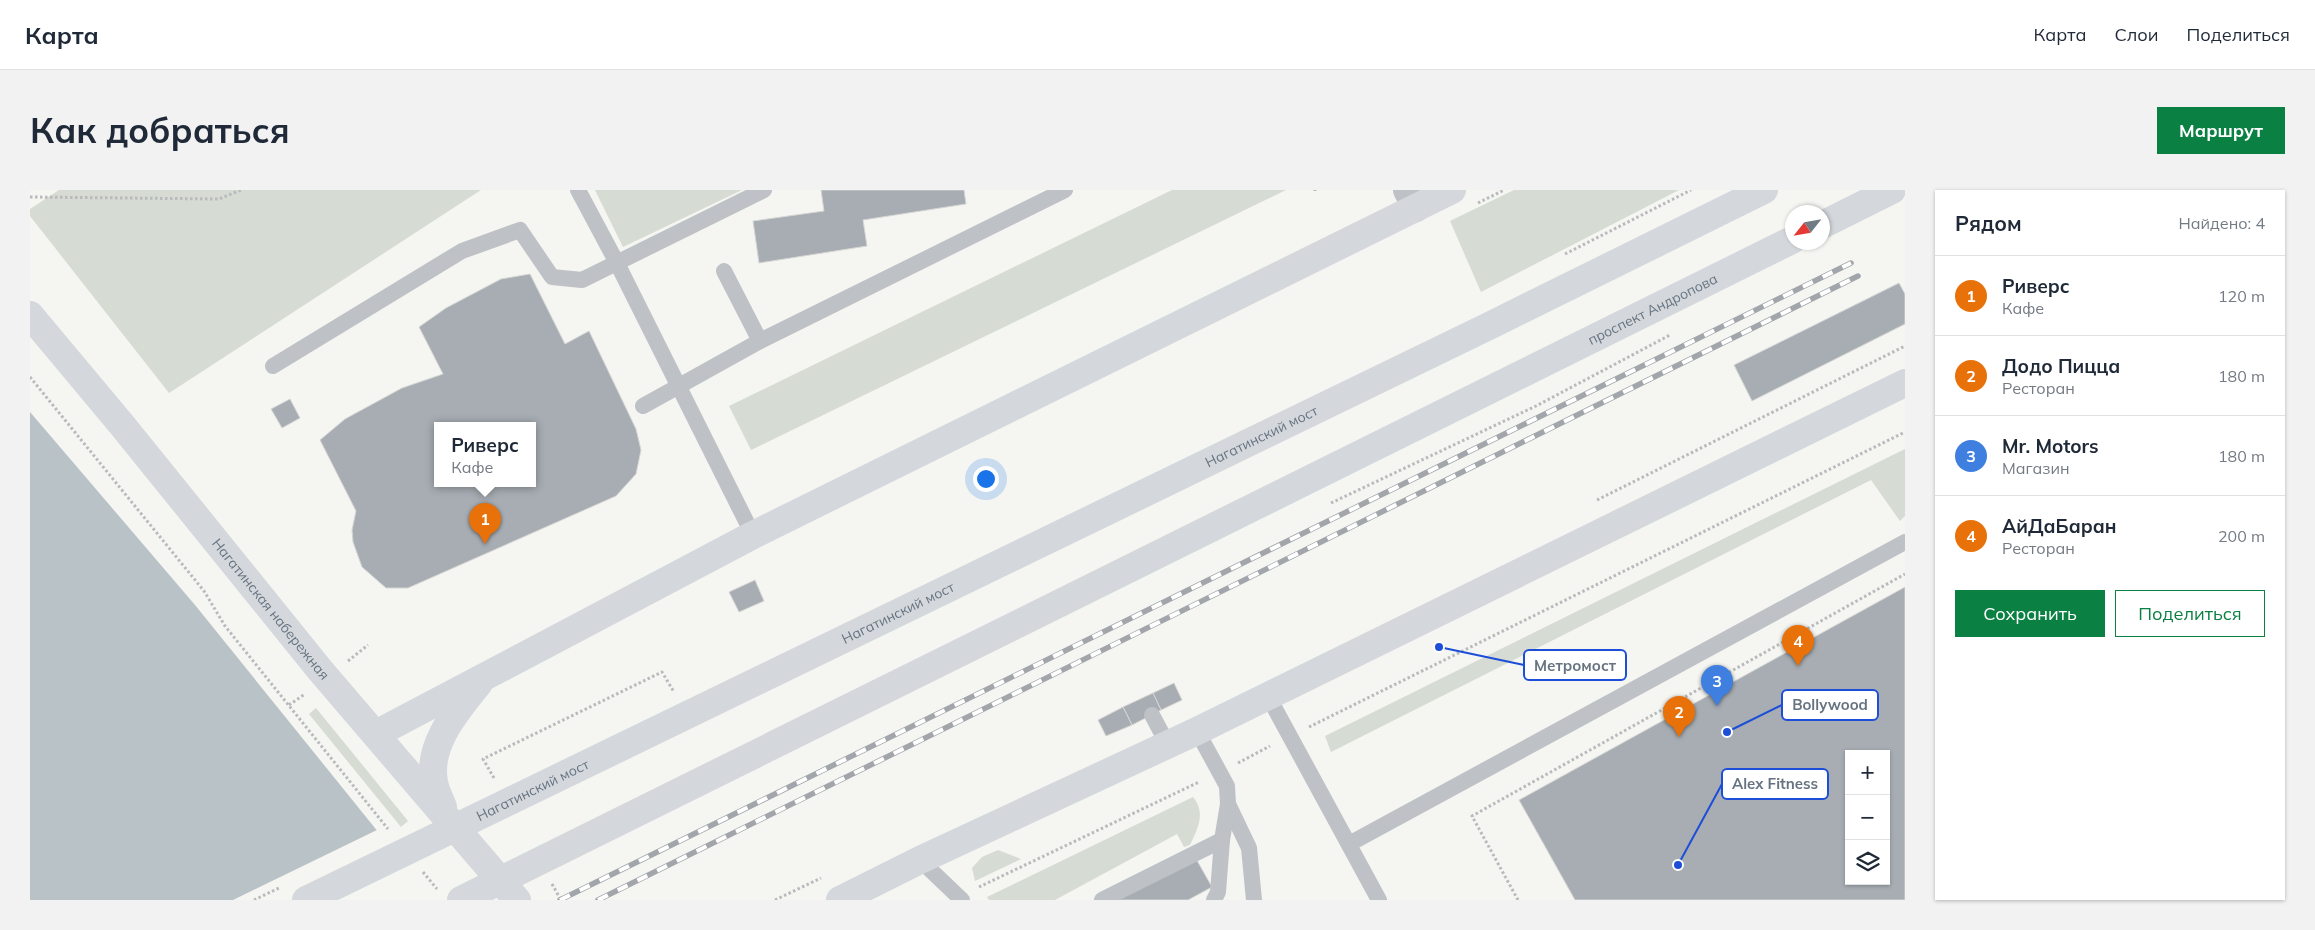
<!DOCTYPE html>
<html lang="ru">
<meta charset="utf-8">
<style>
body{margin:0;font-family:Mulish,sans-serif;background:#f2f2f3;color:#1f2937}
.controls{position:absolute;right:15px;bottom:15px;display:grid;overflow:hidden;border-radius:0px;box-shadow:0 1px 4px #0004}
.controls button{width:45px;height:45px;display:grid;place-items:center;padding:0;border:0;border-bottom:1px solid #e0e1e3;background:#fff;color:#1f2937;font:25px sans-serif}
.compass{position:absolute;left:1755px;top:15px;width:45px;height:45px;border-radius:50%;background:#fff;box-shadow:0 1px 4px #0004;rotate:239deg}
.you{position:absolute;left:955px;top:288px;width:18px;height:18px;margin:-12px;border:4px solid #fff;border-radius:50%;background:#1a73e8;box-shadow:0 0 0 8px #1a73e833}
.badge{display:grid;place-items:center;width:32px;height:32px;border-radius:50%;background:#0b8043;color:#fff;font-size:16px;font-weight:700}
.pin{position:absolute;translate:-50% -41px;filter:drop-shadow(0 1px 2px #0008)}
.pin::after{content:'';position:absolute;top:26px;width:18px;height:15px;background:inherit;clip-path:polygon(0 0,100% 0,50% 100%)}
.popup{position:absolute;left:404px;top:232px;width:102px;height:65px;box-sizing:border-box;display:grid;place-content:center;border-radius:0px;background:#fff;filter:drop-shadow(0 1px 4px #0005);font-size:16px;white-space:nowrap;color:#747a83}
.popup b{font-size:19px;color:#1f2937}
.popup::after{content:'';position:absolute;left:50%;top:100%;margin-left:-10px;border:10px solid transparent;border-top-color:#fff}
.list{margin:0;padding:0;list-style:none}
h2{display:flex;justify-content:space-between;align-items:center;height:65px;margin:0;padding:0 20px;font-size:21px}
h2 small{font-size:16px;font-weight:400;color:#747a83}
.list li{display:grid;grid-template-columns:32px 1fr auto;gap:15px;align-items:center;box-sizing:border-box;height:80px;padding:0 20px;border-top:1px solid #e0e1e3}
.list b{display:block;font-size:19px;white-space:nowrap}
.list p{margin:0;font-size:16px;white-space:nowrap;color:#747a83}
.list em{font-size:16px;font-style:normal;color:#747a83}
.actions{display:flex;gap:10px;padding:15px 20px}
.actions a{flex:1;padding:11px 0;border:1px solid #0b8043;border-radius:0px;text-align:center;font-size:18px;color:#0b8043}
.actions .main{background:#0b8043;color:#fff}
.icon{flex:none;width:28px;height:28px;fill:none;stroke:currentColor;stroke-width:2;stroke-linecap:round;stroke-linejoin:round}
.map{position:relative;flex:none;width:1875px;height:710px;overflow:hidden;border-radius:0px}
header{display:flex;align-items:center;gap:30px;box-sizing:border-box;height:70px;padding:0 25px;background:#fff;border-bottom:1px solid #e0e1e3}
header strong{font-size:24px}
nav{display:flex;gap:28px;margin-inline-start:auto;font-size:18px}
.intro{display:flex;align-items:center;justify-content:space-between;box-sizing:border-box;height:120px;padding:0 30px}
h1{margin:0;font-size:35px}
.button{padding:12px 22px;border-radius:0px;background:#0b8043;color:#fff;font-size:18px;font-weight:700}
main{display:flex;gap:30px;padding:0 30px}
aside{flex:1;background:#fff;border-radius:0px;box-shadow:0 1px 4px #0004}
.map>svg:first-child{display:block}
.green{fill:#d6dbd3}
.water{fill:#b8c2c7}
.pier{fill:#f5f5f1}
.building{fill:#a7adb3;stroke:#d6d6d4;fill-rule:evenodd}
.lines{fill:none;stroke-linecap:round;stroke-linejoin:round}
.path{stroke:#b8babd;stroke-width:3;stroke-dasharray:2.5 2.5;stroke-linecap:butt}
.lane{stroke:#bec1c5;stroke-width:16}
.street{stroke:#bec1c5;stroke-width:28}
.secondary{stroke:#d4d8dc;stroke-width:28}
.primary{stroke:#d4d8dc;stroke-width:28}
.rail-casing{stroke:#a2a6ab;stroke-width:5.5}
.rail{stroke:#fff;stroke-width:4;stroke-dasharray:11;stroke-linecap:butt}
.labels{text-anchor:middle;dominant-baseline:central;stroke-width:5;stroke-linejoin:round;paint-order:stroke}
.street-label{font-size:14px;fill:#667380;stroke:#fff}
.leader{fill:none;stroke:#1d4ed8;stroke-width:2}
.callout-dot{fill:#1d4ed8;stroke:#fff;stroke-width:2}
.callout{fill:#fff;stroke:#1d4ed8;stroke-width:2}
.callout-label{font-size:15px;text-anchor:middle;font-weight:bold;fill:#667380}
</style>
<header>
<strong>Карта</strong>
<nav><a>Карта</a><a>Слои</a><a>Поделиться</a></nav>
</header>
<div class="intro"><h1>Как добраться</h1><a class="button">Маршрут</a></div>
<main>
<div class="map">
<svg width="1875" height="710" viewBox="0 0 1875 710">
<rect width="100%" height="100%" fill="#f5f5f1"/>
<g class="green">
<polygon points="29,0 451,0 139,203 0,26 0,19"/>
<polygon points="565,0 712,0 593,57"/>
<polygon points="1142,0 1256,0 721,260 699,216"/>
<polygon points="1484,0 1649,0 1451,102 1420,31"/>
<polygon points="1875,259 1875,326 1870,331 1841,290 1301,562 1295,546"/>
<polygon points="286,518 378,631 371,637 279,524"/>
<path d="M1163,607C1176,623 1168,638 1160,655L1154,657L1147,644L1025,710H959L957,707Z"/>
<polygon points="968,660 991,669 945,691 942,678 952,667"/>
</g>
<polygon class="water" points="0,222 165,415 403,710 0,710"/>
<polygon class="pier" points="349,639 406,710 203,710"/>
<g class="building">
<polygon points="791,0 934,0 936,14 833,30 837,56 729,73 723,31 794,21"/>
<path d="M500,84L535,154L559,141L606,239L611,260L606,284L586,306L378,398H356L332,377L323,352L322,340L326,321L290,250L315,229L372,198L413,184L389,137L416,118L471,89ZM408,235H502V293H408Z"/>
<polygon points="1869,93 1875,104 1875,134 1722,211 1704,175"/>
<polygon points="260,209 270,228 252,238 241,219"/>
<polygon points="725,390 734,411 709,422 699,402"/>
<path d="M1875,397V710H1545L1489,610ZM1819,564H1856V691H1819Z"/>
<polygon points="1144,493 1152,510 1131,520 1123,503"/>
<polygon points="1123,503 1131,520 1102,535 1093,517"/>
<polygon points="1093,517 1102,535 1076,546 1068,530"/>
<polygon points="1165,667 1182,697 1158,710 1087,710"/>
</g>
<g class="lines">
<g class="path">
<polyline points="1285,0 1285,1"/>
<polyline points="0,7 189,9 211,0"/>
<polyline points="1448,13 1474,0"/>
<polyline points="1535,64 1661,0"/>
<polyline points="0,187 174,401 195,436 358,639"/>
<polyline points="1567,310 1875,156"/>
<polyline points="1301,313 1506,216 1640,145"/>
<polyline points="318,471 338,455"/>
<polyline points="259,515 275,504"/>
<polyline points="1279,537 1875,242"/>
<polyline points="1208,573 1240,556"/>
<polyline points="464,588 453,569 632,482 644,502"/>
<polyline points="393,682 407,699"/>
<polyline points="522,694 531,710"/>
<polyline points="949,697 1169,592"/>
<polyline points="224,710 251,697"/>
<polyline points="745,710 791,688"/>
<polyline points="1488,710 1442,626 1875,384"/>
</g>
<g class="lane">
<polyline points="548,0 587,73 723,345"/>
<polyline points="694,81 730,151 1035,0"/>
<polyline points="243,176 432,61 490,40 522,87 552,90 734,0"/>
<polyline points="613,216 730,151"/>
<polyline points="1238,506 1349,710"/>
<polyline points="1122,525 1138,555"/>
<polyline points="1198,614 1219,658 1224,710"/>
<polyline points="1319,654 1875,352"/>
<polyline points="890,670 932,710"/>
<polyline points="1072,710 1192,650 1198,614 1197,596 1167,541"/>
<polyline points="1184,710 1188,702 1192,650"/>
</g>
<polyline class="street" points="1377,0 1386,18"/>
<g class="secondary">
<path id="s1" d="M0,125L92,235L290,480L487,710"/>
<polyline points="346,544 723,345 1422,0"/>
<path d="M413,617C410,609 405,600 404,592C397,554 427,521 449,493"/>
<polyline points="810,710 890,670 1167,541 1875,193"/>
</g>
<g class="primary">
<polyline points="1792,35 1862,0"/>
<path id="s2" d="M276,710L1459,136L1734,0"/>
<path id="s3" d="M431,710L1762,50"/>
</g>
<g class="rail-casing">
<g id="rail">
<polyline points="530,710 1821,73"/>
<polyline points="568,710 1828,86"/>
</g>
</g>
<use href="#rail" class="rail"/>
</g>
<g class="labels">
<g class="street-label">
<text stroke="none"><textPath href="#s3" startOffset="1330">проспект Андропова</textPath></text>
<text stroke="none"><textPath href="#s2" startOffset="1062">Нагатинский мост</textPath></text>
<text stroke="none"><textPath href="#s1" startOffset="380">Нагатинская набережная</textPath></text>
<text stroke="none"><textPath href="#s2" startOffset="658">Нагатинский мост</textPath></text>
<text stroke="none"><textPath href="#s2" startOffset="252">Нагатинский мост</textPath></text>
</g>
</g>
<path class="leader" d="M1409 457L1494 475M1697 542L1752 515M1648 675L1692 594"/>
<g class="callout-dot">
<circle cx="1409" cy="457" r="5"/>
<circle cx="1697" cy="542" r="5"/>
<circle cx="1648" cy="675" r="5"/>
</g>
<g class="callout">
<rect x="1494" y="460" width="102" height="30" rx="5"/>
<rect x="1752" y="500" width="96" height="30" rx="5"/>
<rect x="1692" y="579" width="106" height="30" rx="5"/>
</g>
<g class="callout-label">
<text x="1545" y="481">Метромост</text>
<text x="1800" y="520">Bollywood</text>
<text x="1745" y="599">Alex Fitness</text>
</g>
</svg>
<div class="controls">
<button>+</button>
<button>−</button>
<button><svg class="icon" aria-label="layers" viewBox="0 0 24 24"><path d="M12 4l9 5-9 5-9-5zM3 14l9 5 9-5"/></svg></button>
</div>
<svg class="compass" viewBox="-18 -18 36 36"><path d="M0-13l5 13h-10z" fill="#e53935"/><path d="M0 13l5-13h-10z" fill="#747a83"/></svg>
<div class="you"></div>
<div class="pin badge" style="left:455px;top:354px;background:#e8710a">1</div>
<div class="popup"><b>Риверс</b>Кафе</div>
<div class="pin badge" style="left:1649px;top:547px;background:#e8710a">2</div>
<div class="pin badge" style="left:1687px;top:516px;background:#3f7fe0">3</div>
<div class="pin badge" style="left:1768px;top:476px;background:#e8710a">4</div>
</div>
<aside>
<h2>Рядом<small>Найдено: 4</small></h2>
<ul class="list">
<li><span class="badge" style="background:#e8710a">1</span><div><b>Риверс</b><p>Кафе</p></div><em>120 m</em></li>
<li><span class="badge" style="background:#e8710a">2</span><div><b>Додо Пицца</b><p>Ресторан</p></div><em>180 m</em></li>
<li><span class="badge" style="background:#3f7fe0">3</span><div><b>Mr. Motors</b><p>Магазин</p></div><em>180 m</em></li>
<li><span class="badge" style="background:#e8710a">4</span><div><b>АйДаБаран</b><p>Ресторан</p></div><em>200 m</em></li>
</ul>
<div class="actions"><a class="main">Сохранить</a><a>Поделиться</a></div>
</aside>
</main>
